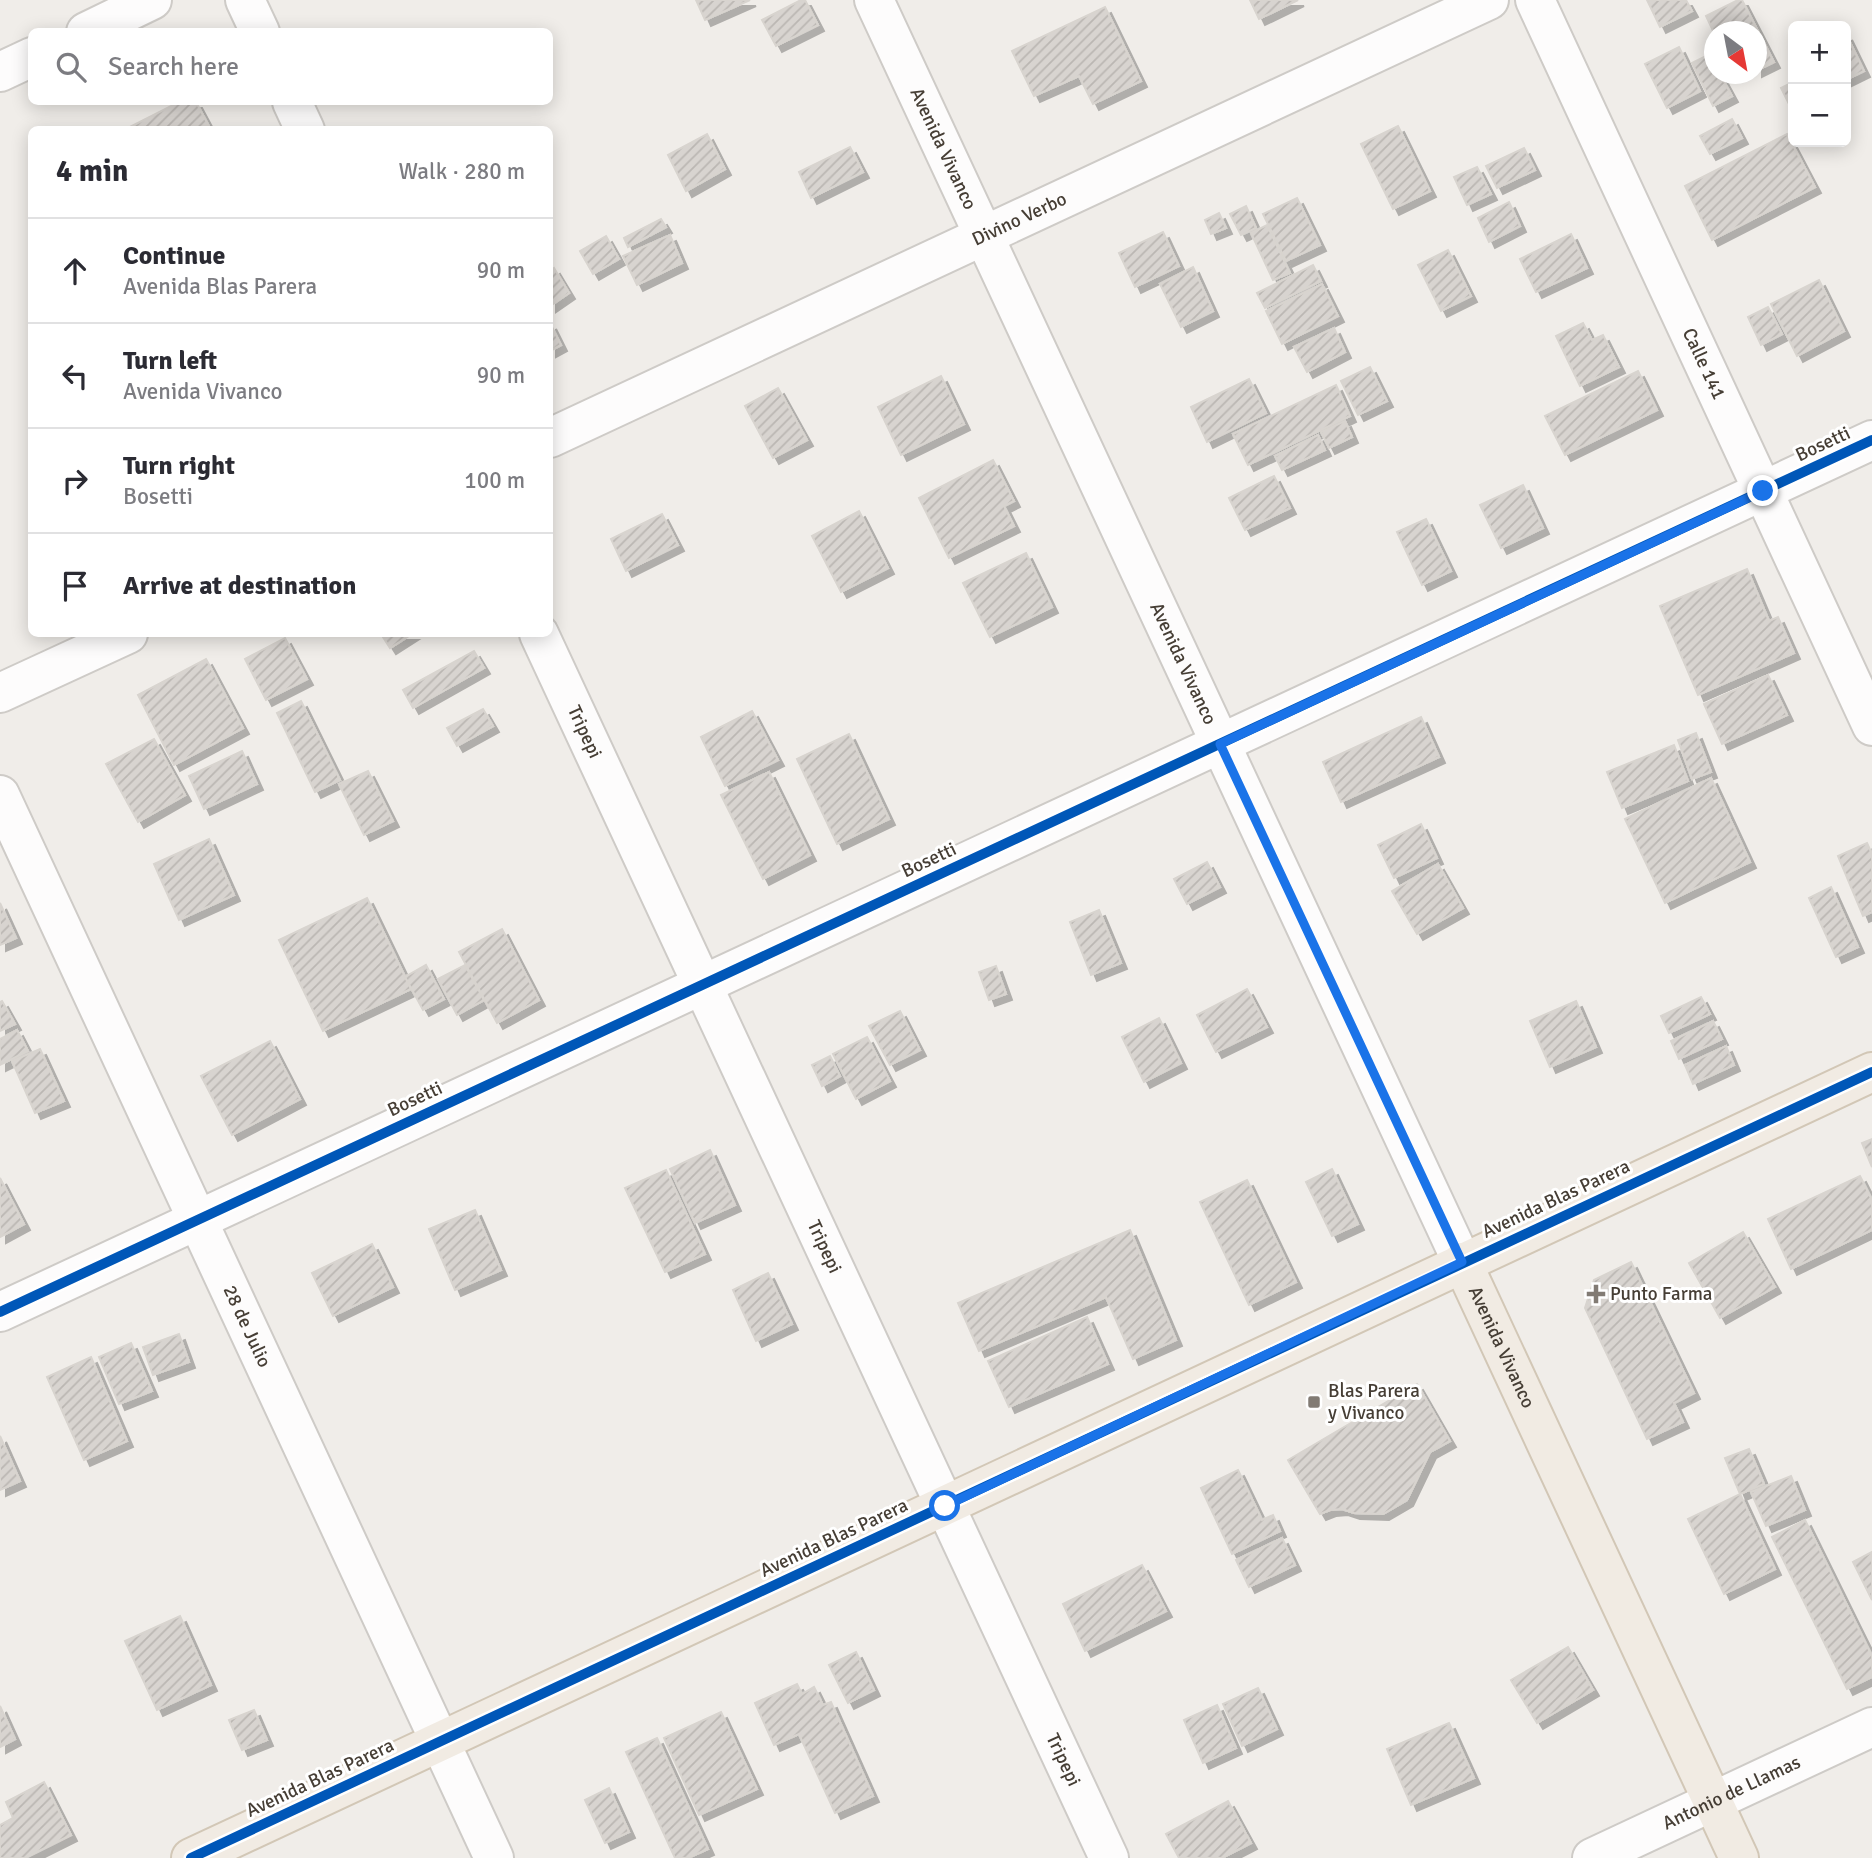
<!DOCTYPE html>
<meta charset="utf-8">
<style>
body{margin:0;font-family:Signika,sans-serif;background:#f7f7f7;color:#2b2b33}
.controls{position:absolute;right:21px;top:21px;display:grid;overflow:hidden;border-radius:10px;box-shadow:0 4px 18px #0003}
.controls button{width:63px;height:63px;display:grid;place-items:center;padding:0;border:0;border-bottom:2px solid #e1e1e2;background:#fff;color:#2b2b33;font:35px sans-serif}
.compass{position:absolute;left:1704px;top:21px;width:63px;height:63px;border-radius:50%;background:#fff;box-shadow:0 4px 18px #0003;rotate:148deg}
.stop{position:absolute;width:21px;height:21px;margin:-16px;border:5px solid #1a73e8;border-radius:50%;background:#fff}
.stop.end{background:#1a73e8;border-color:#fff;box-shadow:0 2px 7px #0008}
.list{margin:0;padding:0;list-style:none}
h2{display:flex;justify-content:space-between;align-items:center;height:91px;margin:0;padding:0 28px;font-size:30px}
h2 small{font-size:23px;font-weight:400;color:#7c7c81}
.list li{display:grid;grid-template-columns:46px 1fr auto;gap:21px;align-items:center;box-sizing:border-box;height:105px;padding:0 28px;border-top:2px solid #e1e1e2}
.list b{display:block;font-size:26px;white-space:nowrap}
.list p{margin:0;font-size:23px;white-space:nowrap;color:#7c7c81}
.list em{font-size:23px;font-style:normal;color:#7c7c81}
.icon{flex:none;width:38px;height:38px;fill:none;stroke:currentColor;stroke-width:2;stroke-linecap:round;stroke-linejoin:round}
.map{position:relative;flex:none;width:1872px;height:1858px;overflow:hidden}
.search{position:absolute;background:#fff;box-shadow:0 4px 18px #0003;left:28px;top:28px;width:525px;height:77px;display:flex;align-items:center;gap:18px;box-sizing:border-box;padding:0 24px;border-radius:10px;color:#7c7c81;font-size:26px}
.panel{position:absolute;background:#fff;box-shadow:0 4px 18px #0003;left:28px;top:126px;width:525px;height:511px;border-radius:10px}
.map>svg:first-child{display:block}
.building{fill:url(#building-hatch);stroke:#d8d4cf;stroke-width:2;filter:url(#shadow)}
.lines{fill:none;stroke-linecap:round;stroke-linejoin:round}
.minor-casing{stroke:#cecbc7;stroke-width:42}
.major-casing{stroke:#d2c7b6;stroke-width:42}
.minor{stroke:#fdfcfc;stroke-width:38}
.major{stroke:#f1ebe3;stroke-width:38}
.cycleway-casing{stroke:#fff;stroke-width:15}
.cycleway{stroke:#0057b8;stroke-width:10}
.route{stroke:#1a73e8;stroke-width:9}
.poi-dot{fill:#827b74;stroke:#fff;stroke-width:2.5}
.labels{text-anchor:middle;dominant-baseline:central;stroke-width:6;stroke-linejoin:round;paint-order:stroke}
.street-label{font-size:19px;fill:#463e35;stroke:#fff}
.poi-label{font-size:19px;fill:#463e35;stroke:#fff;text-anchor:start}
</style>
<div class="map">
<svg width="1872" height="1858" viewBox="0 0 1872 1858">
<defs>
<pattern id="building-hatch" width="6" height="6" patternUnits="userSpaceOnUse" patternTransform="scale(1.75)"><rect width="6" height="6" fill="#d8d4d0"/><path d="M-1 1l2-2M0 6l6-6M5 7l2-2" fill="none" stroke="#bbb7b3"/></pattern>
<filter id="shadow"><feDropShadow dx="6" dy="6" stdDeviation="0" flood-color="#0004"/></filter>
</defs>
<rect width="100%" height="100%" fill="#f0ede9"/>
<g class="building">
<polygon points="696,0 750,0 705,20"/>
<polygon points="801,0 805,0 818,25 776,46 762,20"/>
<polygon points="1250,0 1298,0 1259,19"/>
<polygon points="1647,0 1686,0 1692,11 1660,27"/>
<polygon points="1738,0 1742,0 1774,62 1756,71 1756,32 1714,33 1706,16"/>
<polygon points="1105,7 1141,81 1093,104 1079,76 1034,96 1012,51"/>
<polygon points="1846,34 1864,71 1846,80"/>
<polygon points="1679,47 1700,91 1667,108 1645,64"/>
<polygon points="1710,54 1714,62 1714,74 1720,74 1732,96 1713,106 1692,63"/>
<polygon points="1793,82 1793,106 1791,108 1781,88"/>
<polygon points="179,102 196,102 211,130 124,130"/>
<polygon points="1732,119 1742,138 1710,154 1700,136"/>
<polygon points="1398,126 1430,191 1393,209 1361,144"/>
<polygon points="707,134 725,169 686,191 668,155"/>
<polygon points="1787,134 1815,187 1712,240 1685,186"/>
<polygon points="850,147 863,172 811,198 799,172"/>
<polygon points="1524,148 1535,170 1497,188 1486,166"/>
<polygon points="1477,167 1491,194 1467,205 1454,177"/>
<polygon points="1297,198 1320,245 1286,261 1263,214"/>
<polygon points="1509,202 1520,226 1489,242 1478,218"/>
<polygon points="1246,206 1256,228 1241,235 1230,214"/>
<polygon points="1219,213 1226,228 1211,234 1205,220"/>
<polygon points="661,219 666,227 628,247 624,238"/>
<polygon points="1267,225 1290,273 1273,280 1251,233"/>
<polygon points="1163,232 1179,266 1135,287 1119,253"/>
<polygon points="1571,234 1587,268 1536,292 1520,259"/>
<polygon points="670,235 682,263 637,285 623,256"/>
<polygon points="606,236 619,259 593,274 580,251"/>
<polygon points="1448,250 1471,296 1441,311 1418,265"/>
<polygon points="1313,265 1321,281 1265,308 1257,293"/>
<polygon points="1193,267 1213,311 1181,327 1160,284"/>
<polygon points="554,268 569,293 550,306 550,271"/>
<polygon points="1819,280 1844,331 1797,356 1771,304"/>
<polygon points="1322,284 1338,316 1282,344 1266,311"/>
<polygon points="1768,307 1782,334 1761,345 1748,317"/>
<polygon points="550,323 561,345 550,351"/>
<polygon points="1583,323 1592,340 1603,335 1619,367 1580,386 1556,336"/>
<polygon points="1334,328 1345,352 1307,372 1294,347"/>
<polygon points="1370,367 1387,401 1358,415 1341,381"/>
<polygon points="1638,371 1657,410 1565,455 1545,416"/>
<polygon points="941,376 964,424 901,455 878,407"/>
<polygon points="1249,379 1266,413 1207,442 1191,407"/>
<polygon points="1336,385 1350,416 1248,465 1233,434"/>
<polygon points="778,388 807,440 773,458 745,406"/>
<polygon points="1345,421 1352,437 1329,448 1321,432"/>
<polygon points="1318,435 1325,450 1282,470 1275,456"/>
<polygon points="993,460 1014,501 1004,506 1014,526 949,558 919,498"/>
<polygon points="1274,476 1290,508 1245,530 1229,498"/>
<polygon points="1523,485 1543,528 1501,548 1480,505"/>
<polygon points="859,511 888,568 841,592 812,536"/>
<polygon points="662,514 678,545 626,571 611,539"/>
<polygon points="1426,519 1451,571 1422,585 1397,532"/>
<polygon points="1026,553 1052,607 990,637 963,583"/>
<polygon points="1747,569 1769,621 1778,617 1794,653 1698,695 1660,606"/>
<polygon points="381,634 412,634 390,648"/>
<polygon points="285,638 307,679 266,700 245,659"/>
<polygon points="474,651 484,668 413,708 403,690"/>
<polygon points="206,659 243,728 174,765 138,695"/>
<polygon points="1768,675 1787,715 1722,744 1704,704"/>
<polygon points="301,701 340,780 315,792 277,713"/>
<polygon points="483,709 493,726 457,746 447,728"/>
<polygon points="752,711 778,760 725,786 701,737"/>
<polygon points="1421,717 1439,757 1341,802 1323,762"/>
<polygon points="1696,733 1711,772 1692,779 1678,740"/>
<polygon points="849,734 889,819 837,844 797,759"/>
<polygon points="154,739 185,795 138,822 106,764"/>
<polygon points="1674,745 1688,781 1622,808 1607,772"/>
<polygon points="242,751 257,784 204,809 189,776"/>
<polygon points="368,771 393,821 364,835 339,784"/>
<polygon points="769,772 810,855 763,879 721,795"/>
<polygon points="1711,778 1750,862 1665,903 1625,819"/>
<polygon points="1421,824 1437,858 1394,878 1378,845"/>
<polygon points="209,839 234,895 179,920 154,864"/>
<polygon points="1867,843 1872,854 1872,912 1863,916 1838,856"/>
<polygon points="1207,862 1220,887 1187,904 1174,879"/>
<polygon points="1438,864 1463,908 1417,934 1392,891"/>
<polygon points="1831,887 1858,947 1836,957 1809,898"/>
<polygon points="367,898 411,989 323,1031 279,940"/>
<polygon points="0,903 16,938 0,945"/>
<polygon points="1099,910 1121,963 1091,975 1070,922"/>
<polygon points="502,929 539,1000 497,1023 459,952"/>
<polygon points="426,965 444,999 423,1010 405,977"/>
<polygon points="465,965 484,1000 457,1015 438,979"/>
<polygon points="996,966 1006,994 989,1000 979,972"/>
<polygon points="1247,989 1267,1027 1216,1052 1197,1015"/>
<polygon points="1701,997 1710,1014 1669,1033 1661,1016"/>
<polygon points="2,1001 15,1024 0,1031 0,1002"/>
<polygon points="1576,1001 1596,1047 1550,1067 1530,1021"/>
<polygon points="900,1011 920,1050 890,1065 869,1026"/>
<polygon points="1159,1018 1181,1063 1144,1082 1122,1037"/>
<polygon points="1713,1021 1722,1039 1679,1059 1671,1041"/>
<polygon points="17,1030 28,1051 0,1065 0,1039"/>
<polygon points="867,1037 890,1081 856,1099 833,1054"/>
<polygon points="270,1041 300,1099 232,1135 201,1076"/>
<polygon points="1726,1046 1734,1065 1693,1084 1685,1065"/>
<polygon points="40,1049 64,1101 35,1113 12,1061"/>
<polygon points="830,1056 840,1076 822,1086 812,1065"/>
<polygon points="1872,1139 1872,1167 1862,1143"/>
<polygon points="710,1150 735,1205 695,1223 670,1169"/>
<polygon points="1332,1169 1358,1224 1332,1236 1306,1182"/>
<polygon points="666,1170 705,1254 665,1272 625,1188"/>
<polygon points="1860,1176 1872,1200 1872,1230 1791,1269 1768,1219"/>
<polygon points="0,1178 24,1224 0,1237"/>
<polygon points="1247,1180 1296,1282 1249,1305 1200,1202"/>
<polygon points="475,1210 501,1270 455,1290 429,1229"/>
<polygon points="1130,1230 1176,1340 1133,1359 1106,1297 979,1351 958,1303"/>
<polygon points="1743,1232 1775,1287 1720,1318 1689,1263"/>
<polygon points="372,1244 393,1287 333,1316 312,1273"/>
<polygon points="1631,1262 1694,1393 1674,1403 1683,1422 1647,1439 1585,1308 1594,1280"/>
<polygon points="768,1273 792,1324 756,1341 733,1290"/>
<polygon points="1087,1317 1108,1364 1009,1407 988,1361"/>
<polygon points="179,1334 189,1362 153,1375 143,1347"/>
<polygon points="131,1343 152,1391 119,1404 99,1357"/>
<polygon points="91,1357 127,1441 84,1460 47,1377"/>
<polygon points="1417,1384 1450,1441 1430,1452 1407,1500 1383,1514 1354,1513 1342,1509 1330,1510 1320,1514 1288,1460"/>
<polygon points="0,1436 20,1481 0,1490"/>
<polygon points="1749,1449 1764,1484 1740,1494 1725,1458"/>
<polygon points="1238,1470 1262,1520 1273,1515 1280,1531 1232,1554 1201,1488"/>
<polygon points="1791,1476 1805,1510 1766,1526 1751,1492"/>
<polygon points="1740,1494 1775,1569 1724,1594 1688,1519"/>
<polygon points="1805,1520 1872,1656 1872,1677 1847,1689 1772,1537"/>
<polygon points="1282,1538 1295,1565 1249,1587 1236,1560"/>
<polygon points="1872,1552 1872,1600 1853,1562"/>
<polygon points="1142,1565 1166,1611 1085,1651 1063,1604"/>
<polygon points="180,1616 211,1685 157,1710 125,1641"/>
<polygon points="1568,1647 1593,1690 1537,1723 1511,1680"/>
<polygon points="856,1652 874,1690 848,1703 829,1665"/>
<polygon points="797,1684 802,1694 814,1687 823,1705 831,1702 873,1796 835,1813 799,1734 774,1745 755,1703"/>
<polygon points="1258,1688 1277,1729 1242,1746 1223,1704"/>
<polygon points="1217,1705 1236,1748 1203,1763 1184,1720"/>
<polygon points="0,1706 15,1739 0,1747"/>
<polygon points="254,1710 267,1740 242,1750 229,1720"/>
<polygon points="721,1712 757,1789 699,1815 664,1738"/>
<polygon points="1449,1723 1474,1778 1411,1805 1387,1749"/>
<polygon points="657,1738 708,1849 688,1858 675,1858 626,1752"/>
<polygon points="44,1782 71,1835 25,1858 0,1858 0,1825 13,1818 6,1802"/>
<polygon points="609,1788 629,1832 605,1843 585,1800"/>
<polygon points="1228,1801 1251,1843 1222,1858 1179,1858 1166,1834"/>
</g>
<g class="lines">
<g class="minor-casing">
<g id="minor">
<polyline points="245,0 260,32"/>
<path id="s1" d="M874,0L1462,1262"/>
<path id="s2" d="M1535,0L1872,726"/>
<polyline points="86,32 152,0"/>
<polyline points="0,72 32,57"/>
<polyline points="292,102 305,130"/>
<path id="s3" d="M550,438L1489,0"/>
<path id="s4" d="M539,634L1109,1858"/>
<polyline points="0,693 128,634"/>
<path id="s5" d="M0,795L494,1858"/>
<polyline points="0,1312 1872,440"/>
<path id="s6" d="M1592,1858L1872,1727"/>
</g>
</g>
<g class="major-casing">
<g id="major">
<path id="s7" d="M1462,1262L1739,1858"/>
<polyline points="191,1858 1872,1072"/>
</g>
</g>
<use href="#minor" class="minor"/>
<use href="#major" class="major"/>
<g class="cycleway-casing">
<g id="cycleway">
<polyline points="0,1312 1872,440"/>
<polyline points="191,1858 1872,1072"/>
</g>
</g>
<use href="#cycleway" class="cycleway"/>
</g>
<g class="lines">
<polyline class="route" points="945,1506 1462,1262 1220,744 1763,491"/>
</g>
<g class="poi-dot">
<path d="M1592.5 1283.5h7v7h7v7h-7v7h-7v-7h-7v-7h7z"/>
<rect x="1307" y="1395" width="14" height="14" rx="3.5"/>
</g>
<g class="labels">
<g class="street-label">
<text stroke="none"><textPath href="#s1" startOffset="164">Avenida Vivanco</textPath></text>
<text stroke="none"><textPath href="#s3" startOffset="518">Divino Verbo</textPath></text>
<text stroke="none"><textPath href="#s2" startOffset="401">Calle 141</textPath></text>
<text transform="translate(1823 444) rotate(-25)">Bosetti</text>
<text stroke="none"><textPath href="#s1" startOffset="732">Avenida Vivanco</textPath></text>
<text stroke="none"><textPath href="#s4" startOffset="108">Tripepi</textPath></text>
<text transform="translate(929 860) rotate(-25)">Bosetti</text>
<text transform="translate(415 1099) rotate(-25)">Bosetti</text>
<text transform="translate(1556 1199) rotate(-25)">Avenida Blas Parera</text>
<text stroke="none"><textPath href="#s4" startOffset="676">Tripepi</textPath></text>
<text stroke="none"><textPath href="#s5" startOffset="586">28 de Julio</textPath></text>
<text stroke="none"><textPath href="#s7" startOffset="94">Avenida Vivanco</textPath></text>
<text transform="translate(834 1538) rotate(-25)">Avenida Blas Parera</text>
<text stroke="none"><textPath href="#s4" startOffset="1242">Tripepi</textPath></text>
<text transform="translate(320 1778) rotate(-25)">Avenida Blas Parera</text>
<text stroke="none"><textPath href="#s6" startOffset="154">Antonio de Llamas</textPath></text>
</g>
<g class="poi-label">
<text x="1610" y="1294">Punto Farma</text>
<text x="1328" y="1391">Blas Parera<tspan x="1328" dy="22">y Vivanco</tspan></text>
</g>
</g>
</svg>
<div class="controls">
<button>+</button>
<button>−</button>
</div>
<svg class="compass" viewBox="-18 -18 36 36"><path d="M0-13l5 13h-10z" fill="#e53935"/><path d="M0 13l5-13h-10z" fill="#7c7c81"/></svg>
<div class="stop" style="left:945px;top:1506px"></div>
<div class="stop end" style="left:1763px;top:491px"></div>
<div class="search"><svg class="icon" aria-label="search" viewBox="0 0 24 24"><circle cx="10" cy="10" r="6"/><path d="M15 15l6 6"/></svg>Search here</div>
<section class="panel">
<h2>4 min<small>Walk · 280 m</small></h2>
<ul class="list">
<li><svg class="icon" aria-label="ahead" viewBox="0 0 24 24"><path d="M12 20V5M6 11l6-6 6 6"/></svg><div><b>Continue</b><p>Avenida Blas Parera</p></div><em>90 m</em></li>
<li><svg class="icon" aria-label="left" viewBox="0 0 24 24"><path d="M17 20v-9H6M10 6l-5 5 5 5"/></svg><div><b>Turn left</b><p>Avenida Vivanco</p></div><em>90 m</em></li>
<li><svg class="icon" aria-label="right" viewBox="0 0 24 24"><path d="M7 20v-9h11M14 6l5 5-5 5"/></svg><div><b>Turn right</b><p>Bosetti</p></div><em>100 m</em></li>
<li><svg class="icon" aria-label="arrive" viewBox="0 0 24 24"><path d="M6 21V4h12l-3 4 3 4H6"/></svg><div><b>Arrive at destination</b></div></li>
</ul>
</section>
</div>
